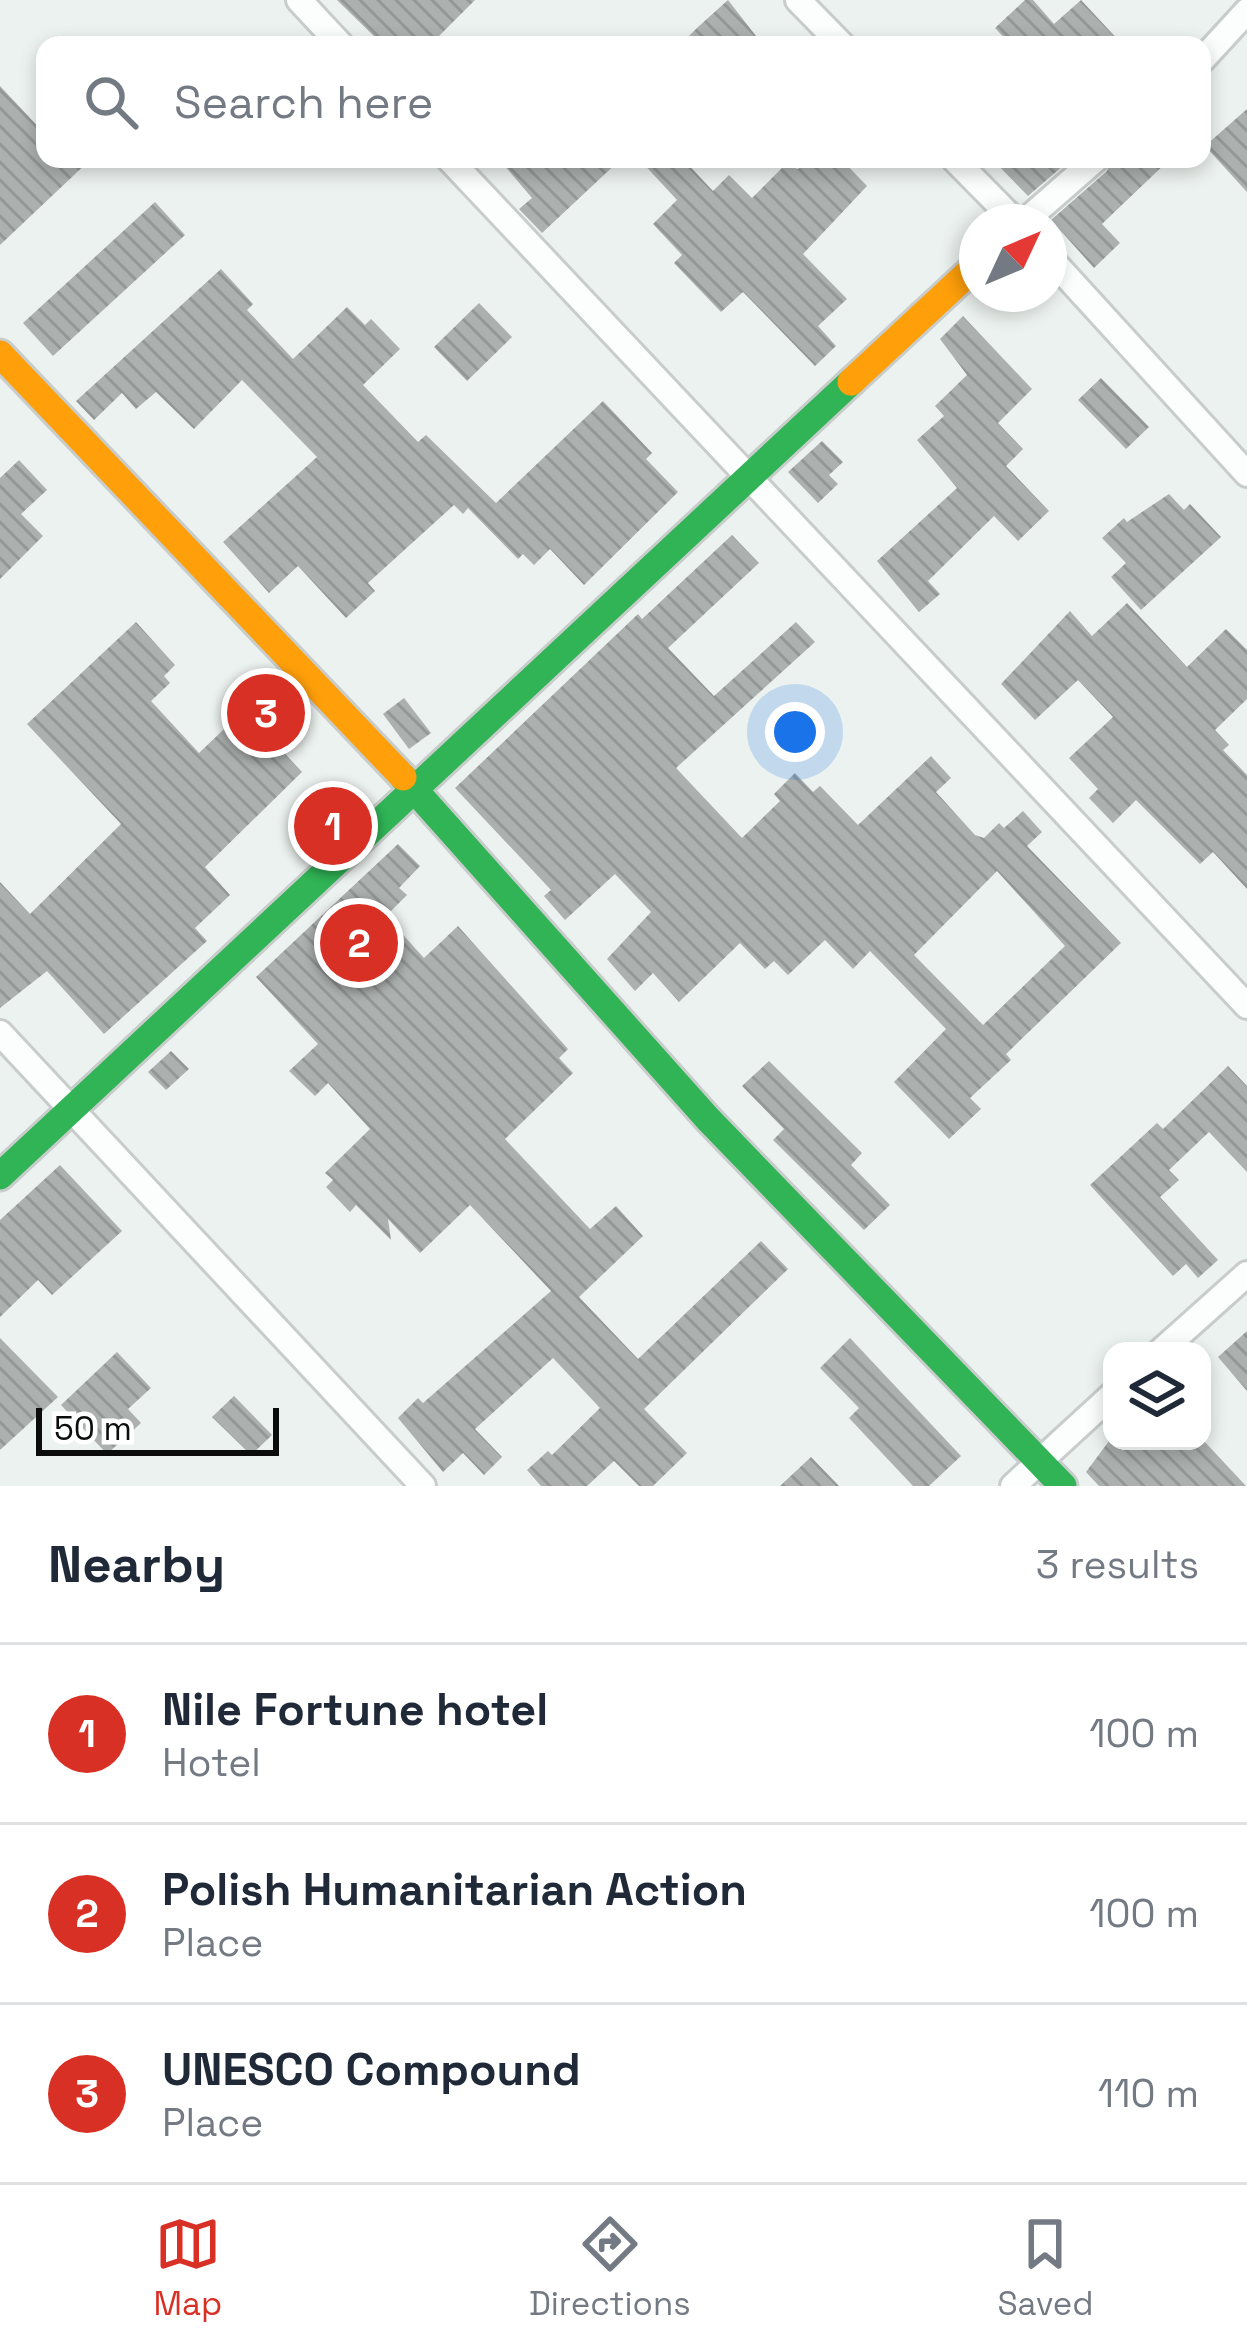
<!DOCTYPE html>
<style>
body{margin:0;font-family:"Space Grotesk",sans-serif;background:#f2f2f3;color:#1f2937}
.controls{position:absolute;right:36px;bottom:36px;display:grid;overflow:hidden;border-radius:24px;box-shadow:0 6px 18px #0003}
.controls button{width:108px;height:108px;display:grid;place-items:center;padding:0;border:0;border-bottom:3px solid #e0e1e3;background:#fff;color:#1f2937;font:60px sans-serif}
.compass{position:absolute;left:959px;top:204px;width:108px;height:108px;border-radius:50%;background:#fff;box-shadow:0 6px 18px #0003;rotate:46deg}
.scale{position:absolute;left:36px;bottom:30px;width:243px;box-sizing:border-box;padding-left:12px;border:6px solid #0a0d0c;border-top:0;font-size:33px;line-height:42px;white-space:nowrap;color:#0a0d0c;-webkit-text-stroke:9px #fff;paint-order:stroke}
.you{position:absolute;left:795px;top:732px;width:42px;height:42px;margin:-30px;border:9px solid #fff;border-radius:50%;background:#1a73e8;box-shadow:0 0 0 18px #1a73e833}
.badge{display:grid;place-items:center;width:78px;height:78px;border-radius:50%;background:#d93025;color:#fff;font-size:39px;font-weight:700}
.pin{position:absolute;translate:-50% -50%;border:6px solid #fff;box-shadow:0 3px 12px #0006}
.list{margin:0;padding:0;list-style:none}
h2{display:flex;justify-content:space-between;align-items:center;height:156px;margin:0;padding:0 48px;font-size:51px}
h2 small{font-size:39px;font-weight:400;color:#747a83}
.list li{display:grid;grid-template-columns:78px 1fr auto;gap:36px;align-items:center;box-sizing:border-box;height:180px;padding:0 48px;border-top:3px solid #e0e1e3}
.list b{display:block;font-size:45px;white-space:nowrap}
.list p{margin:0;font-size:39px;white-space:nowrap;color:#747a83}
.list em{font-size:39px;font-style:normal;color:#747a83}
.icon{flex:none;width:66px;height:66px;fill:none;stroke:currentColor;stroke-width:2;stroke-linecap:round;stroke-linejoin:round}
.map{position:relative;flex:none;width:1247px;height:1486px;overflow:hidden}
.search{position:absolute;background:#fff;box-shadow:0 6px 18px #0003;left:36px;right:36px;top:36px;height:132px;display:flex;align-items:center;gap:30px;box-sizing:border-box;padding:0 42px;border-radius:24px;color:#747a83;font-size:45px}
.sheet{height:696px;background:#fff}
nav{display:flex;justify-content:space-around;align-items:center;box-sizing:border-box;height:168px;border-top:3px solid #e0e1e3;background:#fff;font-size:33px;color:#747a83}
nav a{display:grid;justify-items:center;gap:6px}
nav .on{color:#d93025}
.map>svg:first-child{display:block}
.building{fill:url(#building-back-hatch);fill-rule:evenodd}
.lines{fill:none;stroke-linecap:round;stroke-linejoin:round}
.street-casing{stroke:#c8cdcb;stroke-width:30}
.fast-casing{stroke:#c8cdcb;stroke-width:33}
.slow-casing{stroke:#c8cdcb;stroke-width:33}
.street{stroke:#fcfdfd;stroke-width:24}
.fast{stroke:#30b455;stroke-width:27}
.slow{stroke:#ff9f0a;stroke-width:27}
</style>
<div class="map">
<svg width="1247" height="1486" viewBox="0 0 1247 1486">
<defs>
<pattern id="building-back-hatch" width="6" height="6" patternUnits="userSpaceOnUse" patternTransform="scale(3)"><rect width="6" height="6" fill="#acb1af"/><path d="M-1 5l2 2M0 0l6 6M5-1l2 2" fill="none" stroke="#939795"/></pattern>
</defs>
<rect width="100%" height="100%" fill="#ecf2ef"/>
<g class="building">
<polygon points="337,0 475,0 430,45 383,45"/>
<polygon points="728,0 763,45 680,45 698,27"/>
<polygon points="1025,0 1033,0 1054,24 1081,0 1123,45 1011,45 995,28"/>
<polygon points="0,86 45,134 45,159 91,159 0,245"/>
<polygon points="1247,109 1247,192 1205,146"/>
<polygon points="499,159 621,159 542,233 519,209 532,198"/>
<polygon points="639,159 683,159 713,191 729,175 752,198 785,165 798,169 810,159 841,159 867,186 803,254 847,299 818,326 836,346 815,366 743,292 721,312 674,263 682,255 653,224 677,200"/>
<polygon points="992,159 1071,159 1028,196"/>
<polygon points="1112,159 1170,159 1102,224 1120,243 1094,268 1051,220 1107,171"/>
<polygon points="155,202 185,235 53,356 23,323"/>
<polygon points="221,269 253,304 247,310 293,359 347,307 365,325 371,319 400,349 363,385 418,442 426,435 496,503 603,401 652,453 646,459 678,492 584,585 550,549 534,565 523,554 518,559 468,508 463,514 454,505 368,583 375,591 346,618 298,566 269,593 223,542 317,457 242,380 194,429 156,392 136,409 122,393 94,420 76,401"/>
<polygon points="479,303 512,337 467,381 434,347"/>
<polygon points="963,316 1032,389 998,423 1023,449 1006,466 1049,511 1018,541 994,516 928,581 940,594 919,612 877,561 957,488 917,440 944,416 935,406 967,375 940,339"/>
<polygon points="1101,378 1149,427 1126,449 1078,400"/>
<polygon points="822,441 843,462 829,475 838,484 818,503 788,472"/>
<polygon points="19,460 47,490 21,514 43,536 0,579 0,478"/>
<polygon points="1169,494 1184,510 1190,504 1221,537 1141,610 1111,577 1126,563 1102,538 1124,518 1127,522"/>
<path d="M732,535L759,563L668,648L714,696L796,622L815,642L676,768L742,838L780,801L774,794L795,773L813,792L820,786L858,825L931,756L951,778L936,792L975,835L984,838L999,823L1004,828L1023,811L1042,832L1027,846L1121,943L1006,1054L1011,1060L970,1098L981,1109L949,1139L894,1082L946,1029L870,951L853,969L825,940L788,975L774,961L765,969L740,943L679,1002L653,973L635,991L607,959L651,912L615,874L565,920L544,896L551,890L455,788L638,614L642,619ZM997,871L1065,946L983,1025L914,955Z"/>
<polygon points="1127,603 1187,667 1226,629 1247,650 1247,699 1215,730 1229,745 1223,750 1247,775 1247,889 1213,852 1200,864 1136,800 1113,823 1089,798 1098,789 1069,758 1113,717 1078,680 1035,720 1001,684 1070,611 1092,636"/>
<polygon points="136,622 175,665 164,676 170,683 151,701 199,753 244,710 302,772 205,867 230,895 195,928 207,941 104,1034 47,971 0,1008 0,882 30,914 121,824 27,724"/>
<polygon points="404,698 431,733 409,749 383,714"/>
<polygon points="398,844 420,866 399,888 407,895 386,916 424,958 458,926 568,1049 559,1058 573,1073 505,1139 590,1229 616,1206 643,1236 579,1297 638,1359 761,1241 788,1269 644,1409 687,1453 653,1486 639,1486 614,1461 587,1486 541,1486 527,1470 548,1451 552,1455 600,1408 553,1358 475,1429 502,1457 484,1475 463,1453 443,1472 398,1418 418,1398 423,1403 551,1291 470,1205 420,1253 388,1219 391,1240 356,1205 350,1212 326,1187 333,1180 325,1173 370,1129 328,1083 315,1096 289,1071 318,1044 256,977"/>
<polygon points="171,1051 189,1069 166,1090 148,1072"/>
<polygon points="769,1061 862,1153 851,1165 890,1205 864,1230 773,1140 784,1129 742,1086"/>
<polygon points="1228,1066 1247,1086 1247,1172 1209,1132 1169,1170 1179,1180 1160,1197 1218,1260 1198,1278 1186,1264 1173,1276 1090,1185 1157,1123 1163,1129"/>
<polygon points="60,1165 122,1231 52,1295 38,1280 0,1317 0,1220"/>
<polygon points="1247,1331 1247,1391 1218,1357"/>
<polygon points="0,1338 58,1397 0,1450"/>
<polygon points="850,1338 961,1456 929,1486 913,1486 849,1418 859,1408 820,1368"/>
<polygon points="117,1352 151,1388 128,1409 141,1423 107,1454 61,1405"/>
<polygon points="234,1396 272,1435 251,1455 212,1417"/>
<polygon points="1109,1441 1204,1441 1246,1486 1099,1486 1086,1472"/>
<polygon points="811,1457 839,1486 780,1486"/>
</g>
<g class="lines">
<g class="street-casing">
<g id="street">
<polyline points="299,0 341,45"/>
<polyline points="798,0 842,45"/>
<polyline points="1202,60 1247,11"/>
<polyline points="449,159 1247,1006"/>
<polyline points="954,159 1016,222"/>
<polyline points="1024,222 1096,159"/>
<polyline points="1049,257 1247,474"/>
<polyline points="0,1033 423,1486"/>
<polyline points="1161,1351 1247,1274"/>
<polyline points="1013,1486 1112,1395"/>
</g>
</g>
<g class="fast-casing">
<g id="fast">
<polyline points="403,777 708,1119 1063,1486"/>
<polyline points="0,1176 851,382"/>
</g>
</g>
<g class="slow-casing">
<g id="slow">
<polyline points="0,354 403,777"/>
<polyline points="851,382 977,265"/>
</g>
</g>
<use href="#street" class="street"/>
<use href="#fast" class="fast"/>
<use href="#slow" class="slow"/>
</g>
</svg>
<div class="controls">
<button><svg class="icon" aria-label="layers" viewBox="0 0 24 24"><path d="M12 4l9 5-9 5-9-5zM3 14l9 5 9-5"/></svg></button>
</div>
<svg class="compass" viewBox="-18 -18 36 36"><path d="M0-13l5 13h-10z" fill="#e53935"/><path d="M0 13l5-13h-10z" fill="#747a83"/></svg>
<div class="scale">50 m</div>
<div class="you"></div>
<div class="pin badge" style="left:333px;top:826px">1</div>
<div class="pin badge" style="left:359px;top:943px">2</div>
<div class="pin badge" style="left:266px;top:713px">3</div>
<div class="search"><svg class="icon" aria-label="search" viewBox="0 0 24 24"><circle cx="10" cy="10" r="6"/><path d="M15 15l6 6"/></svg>Search here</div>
</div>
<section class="sheet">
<h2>Nearby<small>3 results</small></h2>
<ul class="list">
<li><span class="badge">1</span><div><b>Nile Fortune hotel</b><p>Hotel</p></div><em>100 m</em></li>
<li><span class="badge">2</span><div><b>Polish Humanitarian Action</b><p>Place</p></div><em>100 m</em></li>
<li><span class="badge">3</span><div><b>UNESCO Compound</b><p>Place</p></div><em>110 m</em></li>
</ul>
</section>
<nav>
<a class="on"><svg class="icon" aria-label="map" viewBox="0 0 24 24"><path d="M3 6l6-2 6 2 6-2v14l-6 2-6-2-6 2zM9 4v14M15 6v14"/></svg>Map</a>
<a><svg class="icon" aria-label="directions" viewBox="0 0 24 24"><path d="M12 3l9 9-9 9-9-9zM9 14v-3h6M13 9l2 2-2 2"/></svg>Directions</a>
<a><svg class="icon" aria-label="saved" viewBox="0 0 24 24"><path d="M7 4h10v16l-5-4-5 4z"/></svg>Saved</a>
</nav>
